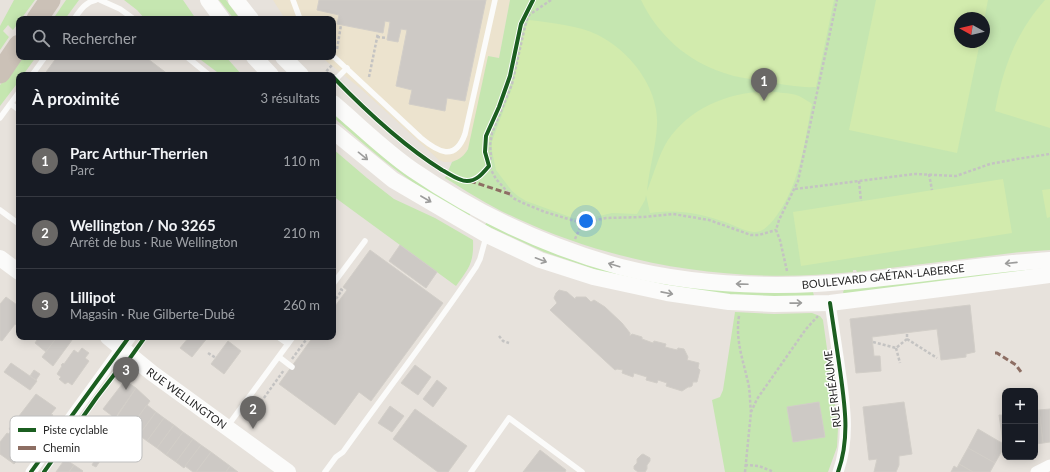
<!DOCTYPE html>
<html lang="fr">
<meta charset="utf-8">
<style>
body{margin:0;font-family:Lato,sans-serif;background:#20242c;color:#f1f3f6}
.controls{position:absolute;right:12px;bottom:12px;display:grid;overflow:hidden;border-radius:8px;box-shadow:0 2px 10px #0003}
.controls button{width:36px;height:36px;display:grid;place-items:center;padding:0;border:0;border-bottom:1px solid #363941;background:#171b24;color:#f1f3f6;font:20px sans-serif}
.compass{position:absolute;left:954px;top:12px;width:36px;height:36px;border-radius:50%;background:#171b24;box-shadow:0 2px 10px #0003;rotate:278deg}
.you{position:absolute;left:586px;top:221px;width:14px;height:14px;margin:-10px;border:3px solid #fff;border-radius:50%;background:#1a73e8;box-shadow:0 0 0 6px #1a73e833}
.badge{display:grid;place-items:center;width:26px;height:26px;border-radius:50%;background:#6a6866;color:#fff;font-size:13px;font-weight:700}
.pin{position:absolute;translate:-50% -33px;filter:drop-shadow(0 1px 2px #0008)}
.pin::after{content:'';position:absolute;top:21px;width:14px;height:12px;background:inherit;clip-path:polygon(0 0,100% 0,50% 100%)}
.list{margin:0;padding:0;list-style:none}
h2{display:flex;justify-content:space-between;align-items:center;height:52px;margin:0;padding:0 16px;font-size:17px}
h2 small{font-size:13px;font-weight:400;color:#9ea1a6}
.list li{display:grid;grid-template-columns:26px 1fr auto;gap:12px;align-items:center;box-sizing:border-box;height:72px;padding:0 16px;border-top:1px solid #363941}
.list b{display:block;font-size:15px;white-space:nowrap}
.list p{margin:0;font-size:13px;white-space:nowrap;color:#9ea1a6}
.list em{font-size:13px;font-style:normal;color:#9ea1a6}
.icon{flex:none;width:22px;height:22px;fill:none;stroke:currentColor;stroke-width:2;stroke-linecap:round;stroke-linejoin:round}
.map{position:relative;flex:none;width:1050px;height:472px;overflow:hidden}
.search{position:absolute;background:#171b24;box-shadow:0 2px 10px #0003;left:16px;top:16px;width:320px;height:44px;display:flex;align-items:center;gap:10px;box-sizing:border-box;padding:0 14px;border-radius:8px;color:#9ea1a6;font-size:15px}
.panel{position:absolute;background:#171b24;box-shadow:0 2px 10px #0003;left:16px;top:72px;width:320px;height:268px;border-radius:8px}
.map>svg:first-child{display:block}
.education{fill:#ece3ce}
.green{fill:#c5e6b0;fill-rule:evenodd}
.pitch{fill:#d2ebad}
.building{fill:#cdc9c5;stroke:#d2cec8}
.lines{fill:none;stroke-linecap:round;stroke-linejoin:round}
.path{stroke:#c4c3c2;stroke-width:2.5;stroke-dasharray:3 2;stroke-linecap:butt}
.service{stroke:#fbfbfa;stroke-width:5.5}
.minor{stroke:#fbfbfa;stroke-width:11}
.tertiary{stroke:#fbfbfa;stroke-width:14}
.secondary{stroke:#fbfbfa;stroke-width:16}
.motorway{stroke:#cbc1b7;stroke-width:21}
.quiet{stroke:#8d6e63;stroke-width:3;stroke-dasharray:6 3;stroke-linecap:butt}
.cycleway-casing{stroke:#fff;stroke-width:6}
.cycleway{stroke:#1b5e20;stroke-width:4}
.oneway{stroke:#9c9c9b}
.labels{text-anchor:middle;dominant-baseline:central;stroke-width:3;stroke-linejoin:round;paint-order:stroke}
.street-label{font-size:11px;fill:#272727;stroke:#fff}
.key{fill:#fff;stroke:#bebebe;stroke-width:1}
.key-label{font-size:11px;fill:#272727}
</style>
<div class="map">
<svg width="1050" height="472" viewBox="0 0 1050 472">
<rect width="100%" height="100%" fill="#e7e2dc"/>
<polygon class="education" points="273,0 510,0 499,58 488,56 470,144 465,154 459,159 452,162 444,162 439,160 360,88 321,57 333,57 333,19 285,19"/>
<g class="green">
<polygon points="14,0 35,0 21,19 19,19 19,22 13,30 8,25 3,31 9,37 0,50 0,26"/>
<polygon points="66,0 79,0 65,19 53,19"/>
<polygon points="124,0 183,0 196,19 145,19 137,10"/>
<polygon points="219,0 226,0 240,19 234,19"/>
<path d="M510,0H1050V250L1021,252L857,272L856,270H853V272C737,284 622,267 516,218C491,207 468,192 445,178L452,162C460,159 464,156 468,149L488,56L499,58ZM960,18H984V42H960Z"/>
<polygon points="23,57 36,57 23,75 19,75 19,81 0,106 0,85"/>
<polygon points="197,57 226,57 242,75 221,75"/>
<path d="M333,113L471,213L469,216C451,205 432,195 414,183C385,163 359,140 333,117Z"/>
<path d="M333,149L367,178L394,199L435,218L473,240C474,263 469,268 456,286L333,196Z"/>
<polygon points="487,222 727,291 772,293 813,292 814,296 771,297 725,295 623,279 544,252 485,225"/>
<polygon points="1020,269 1050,271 844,294 843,292 844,290"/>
<polygon points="735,312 774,314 812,313 820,316 823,320 838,428 837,447 828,472 725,472 712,400 720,397 723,390"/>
</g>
<g class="pitch">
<path d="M641,0H834L816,87C799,88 783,84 767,82C753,79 738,78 724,73C687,61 658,35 641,0Z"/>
<polygon points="876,0 988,0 984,21 984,18 960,18 960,42 980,42 957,153 849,130"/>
<path d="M1045,0H1050V128L995,111C1003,68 1015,34 1045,0Z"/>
<path d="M529,20C552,23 577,25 598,35C630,51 659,88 657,125C656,147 649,169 647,191C654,174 658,156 668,140C691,106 735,89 775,92C782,93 792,93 799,96C803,98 808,101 812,104C807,128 804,153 796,176C792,191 772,234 754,232C744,231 734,225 725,222C699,213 677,209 650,213L646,195L645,200L637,214L612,213L591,218H573L526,201L518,196L512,191L496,170L492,151V141L512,88L524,32Z"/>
<polygon points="1003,179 1012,233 801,266 793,212"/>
<polygon points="1050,189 1050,217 1047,218 1042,190"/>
</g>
<g class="building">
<polygon points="319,0 486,0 465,101 447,98 445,111 409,104 412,90 396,86 407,30 401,29 398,42 387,40 390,22 385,21 383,33 337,24 339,15 317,10"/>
<polygon points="57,57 149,57 148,59 169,75 44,75"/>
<polygon points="400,245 437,272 426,288 389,261"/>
<polygon points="370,250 443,303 371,401 359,392 335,425 279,384 313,337 333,337 333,309 347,290 343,287"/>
<polygon points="559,290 567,292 575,299 576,297 586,297 591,302 594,300 605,307 622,323 630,333 630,336 632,334 642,337 642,339 653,343 654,341 666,344 665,347 677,350 678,348 684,349 688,357 687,360 699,363 698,368 700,370 697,382 693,382 692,386 690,387 688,387 682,391 666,386 667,383 658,380 657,383 646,380 647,377 634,373 633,377 622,373 623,370 617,369 615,370 550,310 557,303 554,298 556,293"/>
<polygon points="6,297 17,305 19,303 19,325 18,326 15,324 2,341 0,340 0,304"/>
<polygon points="970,305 975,352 966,354 966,357 941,360 937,329 872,337 874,356 880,356 881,371 856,373 850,319"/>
<polygon points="39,337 57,337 46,352 35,343"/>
<polygon points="57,337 68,337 72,340 53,366 42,357"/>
<polygon points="189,337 208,337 192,357 180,348"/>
<polygon points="228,341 241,351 224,374 211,364"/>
<polygon points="82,348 89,353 85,358 89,361 72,385 68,382 65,384 59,379 61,377 57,374 62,366 61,365 63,363 64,364 74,350 78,353"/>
<polygon points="11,363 37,381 30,390 4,372"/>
<polygon points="415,365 431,377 418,395 401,383"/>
<polygon points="34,370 40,374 36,380 30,376"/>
<polygon points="437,380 447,388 433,407 423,399"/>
<polygon points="127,382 136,388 115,418 103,409 123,383"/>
<polygon points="136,388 150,401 138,417 136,416 131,424 118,415"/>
<polygon points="36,394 56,408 51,414 53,415 48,422 46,421 37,432 39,434 34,441 32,439 23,453 24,454 21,459 19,458 14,464 0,454 0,442 7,433 9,434 11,431 9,429"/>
<polygon points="819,402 825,437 793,442 787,407"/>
<polygon points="904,402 912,454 899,456 899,465 896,472 874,472 877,459 869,460 863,407"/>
<polygon points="147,405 156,412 139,435 130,428"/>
<polygon points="390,406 404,416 392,432 378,423"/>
<polygon points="415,409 467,446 448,472 438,472 393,439"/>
<polygon points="1050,409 1050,442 1043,443 1039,410"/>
<polygon points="1039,410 1043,443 1035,444 1035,411"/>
<polygon points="156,412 164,418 147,441 139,435"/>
<polygon points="999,415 1005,415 1005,443 1003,442"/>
<polygon points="164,418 174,425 157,448 147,441"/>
<polygon points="174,425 183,432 166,455 157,448"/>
<polygon points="978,429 1000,442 1005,443 1005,449 1003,449 995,463 968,448"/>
<polygon points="183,432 193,439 176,462 166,455"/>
<polygon points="193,439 201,445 184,468 176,462"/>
<polygon points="201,445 211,452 196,472 193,472 185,466"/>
<polygon points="968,448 995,463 990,472 973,472 959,464"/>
<polygon points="540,450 566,470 565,472 523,472"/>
<polygon points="211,452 230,466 226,472 196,472"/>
<polygon points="643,454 650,458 650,461 647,465 647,469 645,472 638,472 634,469 634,466 637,463 637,459 641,455"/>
<polygon points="96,458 100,461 96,467 92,465"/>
<polygon points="65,459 74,465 69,472 56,472"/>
<polygon points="959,464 973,472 951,472 954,466 957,468"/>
<polygon points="74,465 83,471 82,472 69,472"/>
<polygon points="230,466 238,472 226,472"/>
</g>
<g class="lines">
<g class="path">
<polyline points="551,0 529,15 526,22 512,84 492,133 490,145 491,157 489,166 496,179 513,198 523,203 545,212 575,221 582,223 606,218 643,217 673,214 709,220 751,235 759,235 776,230"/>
<polyline points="377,37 387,38"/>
<polyline points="337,49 341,25"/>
<polyline points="323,75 332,65"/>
<polyline points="369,77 378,33"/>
<polyline points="929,174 932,190"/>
<polyline points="859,181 861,201"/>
<polyline points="795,189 915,174 956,176 990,164 1017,159 1050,154"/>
<polyline points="575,239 582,223"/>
<polyline points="787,271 780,240 776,230 779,220 798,181 837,0"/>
<polyline points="333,303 342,290 339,288"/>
<path d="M739,316C735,342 744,362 749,387C750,395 750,403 751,412"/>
<polyline points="499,336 503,341 509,343"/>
<polyline points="907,339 937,358"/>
<polyline points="873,342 896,348 907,339 907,333"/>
<polyline points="896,348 900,363"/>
<polyline points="208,353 216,358"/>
<polyline points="292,359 308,337"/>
<polyline points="261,402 284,370"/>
<polyline points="745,465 759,466 774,472"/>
<polyline points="745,472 751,412 757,399 806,329 818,316"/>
</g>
<g class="service">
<polyline points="100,0 120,9 134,19"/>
<polyline points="293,0 300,19"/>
<path d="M74,19C80,11 85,2 96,0"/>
<path d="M333,56L421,138C438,152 455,162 465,134L495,0"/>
<polyline points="187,57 209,75"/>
<polyline points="32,75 45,57"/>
<polyline points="333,82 347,68"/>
<polyline points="11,104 19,110"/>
<polyline points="0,118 19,92"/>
<polyline points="0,210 19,224"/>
<polyline points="333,284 365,241"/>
<polyline points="278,337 288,344"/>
<polyline points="279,357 292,367"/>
<polyline points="227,427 293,337"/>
<path d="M325,472L336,457L343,452C387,390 434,330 476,267L480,259L486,237"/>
<polyline points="471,472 509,418 582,472"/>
</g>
<g class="minor">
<path d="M830,303C833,323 836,343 839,363C844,400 851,436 838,472"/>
<polyline points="31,472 121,348"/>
<polyline points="1036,472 1050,465"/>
</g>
<polyline class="tertiary" points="121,348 129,337"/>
<g class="secondary">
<polyline points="208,0 222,19"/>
<polyline points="236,0 251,19"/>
<polyline points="254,57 271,75"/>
<polyline points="283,57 301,75"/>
<path d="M333,103C358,124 385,151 413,170C476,213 547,247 621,267C684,283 752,287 816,284C894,280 972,265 1050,260"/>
<polyline points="333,131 393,180 487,235 540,260 593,277 667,293 729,302 774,304 830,303 1050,275"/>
<polyline points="0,258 19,272"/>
<polyline points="108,337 152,373 288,472"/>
</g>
<g class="motorway">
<polyline points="37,19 50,0"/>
<polyline points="0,73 19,45"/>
</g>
<g class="quiet">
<polyline points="470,181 510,194"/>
<polyline points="995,353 997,353 1016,365 1021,372"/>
</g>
<g class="cycleway-casing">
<g id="cycleway">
<path d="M333,77C366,111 402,145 442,170C450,174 458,181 467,181C477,181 483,173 489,166L485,152L486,136L499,107L510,76L521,24L533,0"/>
<path d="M830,303C833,323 836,343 839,363C844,400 851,436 838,472"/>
<polyline points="31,472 129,337"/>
<polyline points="44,472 97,397 117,371 125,365 145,337"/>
</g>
</g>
<use href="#cycleway" class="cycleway"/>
</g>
<defs><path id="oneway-shaft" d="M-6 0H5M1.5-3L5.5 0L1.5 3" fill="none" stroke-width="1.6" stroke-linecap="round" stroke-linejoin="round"/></defs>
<g class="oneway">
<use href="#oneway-shaft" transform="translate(363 156) rotate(39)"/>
<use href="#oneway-shaft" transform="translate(426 199) rotate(30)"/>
<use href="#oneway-shaft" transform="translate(541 260) rotate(21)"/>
<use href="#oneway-shaft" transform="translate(1011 263) rotate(174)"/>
<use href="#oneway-shaft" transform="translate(614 265) rotate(-163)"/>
<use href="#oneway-shaft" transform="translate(742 284) rotate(-178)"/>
<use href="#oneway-shaft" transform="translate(667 293) rotate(11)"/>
<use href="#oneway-shaft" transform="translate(796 303) rotate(-1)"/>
</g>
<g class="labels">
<g class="street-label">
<text transform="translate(883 276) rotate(-6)">BOULEVARD GAÉTAN-LABERGE</text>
<text transform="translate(832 389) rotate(-97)">RUE RHÉAUME</text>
<text transform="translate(187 398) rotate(36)">RUE WELLINGTON</text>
</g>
</g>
<rect x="10" y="416" width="132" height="46" rx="6" class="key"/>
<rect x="18" y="428" width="18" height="4" fill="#1b5e20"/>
<rect x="18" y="446" width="18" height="4" fill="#8d6e63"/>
<g class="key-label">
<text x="43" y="434">Piste cyclable</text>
<text x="43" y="452">Chemin</text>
</g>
</svg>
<div class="controls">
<button>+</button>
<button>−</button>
</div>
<svg class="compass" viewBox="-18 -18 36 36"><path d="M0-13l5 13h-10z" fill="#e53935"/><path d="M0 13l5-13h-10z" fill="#9ea1a6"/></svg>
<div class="you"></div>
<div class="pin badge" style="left:764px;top:101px">1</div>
<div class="pin badge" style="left:253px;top:429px">2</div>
<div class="pin badge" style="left:126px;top:390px">3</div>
<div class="search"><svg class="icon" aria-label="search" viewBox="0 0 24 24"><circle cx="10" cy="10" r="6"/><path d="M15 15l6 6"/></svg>Rechercher</div>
<section class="panel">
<h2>À proximité<small>3 résultats</small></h2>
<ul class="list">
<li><span class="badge">1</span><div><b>Parc Arthur-Therrien</b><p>Parc</p></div><em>110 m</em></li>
<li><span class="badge">2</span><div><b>Wellington / No 3265</b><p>Arrêt de bus · Rue Wellington</p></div><em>210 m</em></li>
<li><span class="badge">3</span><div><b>Lillipot</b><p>Magasin · Rue Gilberte-Dubé</p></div><em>260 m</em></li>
</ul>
</section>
</div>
